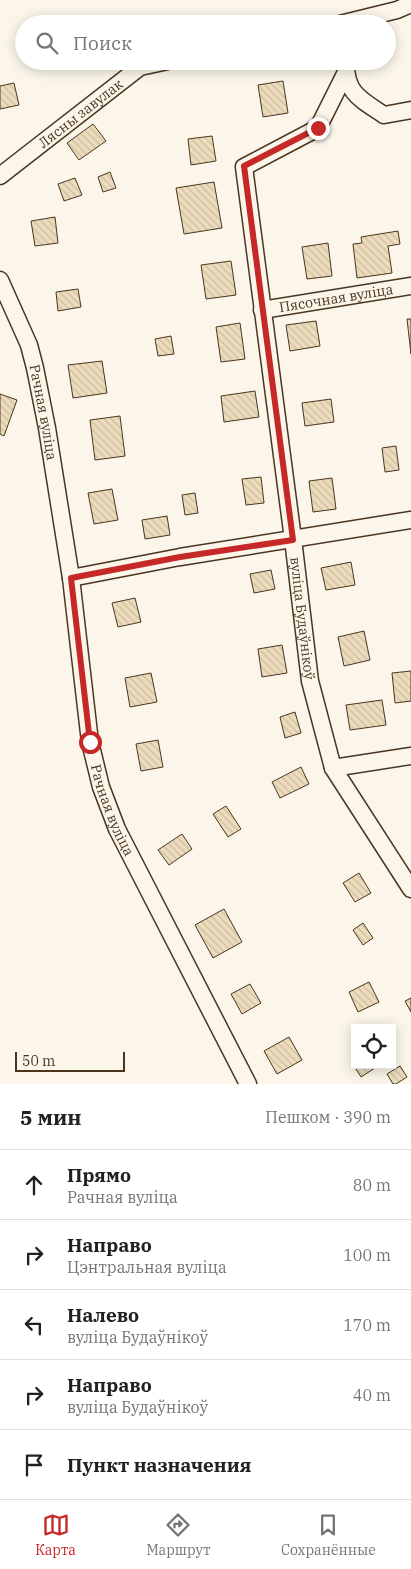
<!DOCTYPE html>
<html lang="ru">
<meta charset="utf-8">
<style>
body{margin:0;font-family:"IBM Plex Serif",serif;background:#f6f6f6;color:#202124}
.controls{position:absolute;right:15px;bottom:15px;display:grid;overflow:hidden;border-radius:0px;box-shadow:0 2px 12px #0003}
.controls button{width:45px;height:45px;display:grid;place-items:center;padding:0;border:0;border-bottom:1px solid #e0e0e0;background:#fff;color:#202124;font:25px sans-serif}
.scale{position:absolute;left:15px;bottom:12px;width:110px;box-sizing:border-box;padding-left:5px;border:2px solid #4a3520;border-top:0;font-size:14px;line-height:18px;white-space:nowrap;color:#4a3520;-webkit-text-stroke:4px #fbf6e9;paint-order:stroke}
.stop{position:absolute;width:15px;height:15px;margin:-11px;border:4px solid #c62828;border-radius:50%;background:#fff}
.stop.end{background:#c62828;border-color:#fff;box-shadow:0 1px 5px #0008}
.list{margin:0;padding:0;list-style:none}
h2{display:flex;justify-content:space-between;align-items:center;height:65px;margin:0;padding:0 20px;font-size:21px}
h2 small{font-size:16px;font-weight:400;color:#757577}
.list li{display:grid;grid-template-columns:32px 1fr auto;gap:15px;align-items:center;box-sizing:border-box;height:70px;padding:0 20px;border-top:1px solid #e0e0e0}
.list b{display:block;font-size:19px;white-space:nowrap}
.list p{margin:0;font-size:16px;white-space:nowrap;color:#757577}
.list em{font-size:16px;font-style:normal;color:#757577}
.icon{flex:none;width:28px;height:28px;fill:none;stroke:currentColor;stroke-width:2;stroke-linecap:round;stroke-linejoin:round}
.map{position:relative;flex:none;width:411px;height:1084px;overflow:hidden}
.search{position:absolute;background:#fff;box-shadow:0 2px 12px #0003;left:15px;right:15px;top:15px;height:55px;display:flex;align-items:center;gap:12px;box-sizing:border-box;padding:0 18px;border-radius:28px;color:#757577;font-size:19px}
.sheet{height:415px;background:#fff}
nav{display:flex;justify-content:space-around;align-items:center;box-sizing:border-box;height:70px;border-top:1px solid #e0e0e0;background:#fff;font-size:14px;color:#757577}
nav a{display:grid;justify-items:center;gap:2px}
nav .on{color:#c62828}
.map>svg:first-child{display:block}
.building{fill:url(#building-back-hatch);stroke:#4a3520}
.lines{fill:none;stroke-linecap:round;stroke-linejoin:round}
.minor-casing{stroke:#4a3520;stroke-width:19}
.minor{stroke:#fbf6e9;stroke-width:16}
.route{stroke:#c62828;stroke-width:6}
.labels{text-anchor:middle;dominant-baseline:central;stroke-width:4;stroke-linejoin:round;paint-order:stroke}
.street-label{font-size:14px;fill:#4a3520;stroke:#fbf6e9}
</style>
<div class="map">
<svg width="411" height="1084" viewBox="0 0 411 1084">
<defs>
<pattern id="building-back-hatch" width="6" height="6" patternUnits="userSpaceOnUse" patternTransform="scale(1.25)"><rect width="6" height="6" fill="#ecdcbc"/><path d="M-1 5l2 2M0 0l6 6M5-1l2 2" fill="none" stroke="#ccbda1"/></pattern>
</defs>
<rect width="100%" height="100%" fill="#fbf6e9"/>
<g class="building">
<polygon points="325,61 339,61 340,64 326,66"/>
<polygon points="283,81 288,113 263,117 258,85"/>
<polygon points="14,83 19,105 0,109 0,86"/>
<polygon points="93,124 106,141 79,160 67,143"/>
<polygon points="212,136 216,161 191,165 188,139"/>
<polygon points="110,172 116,188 103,192 98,177"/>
<polygon points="75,178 82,195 64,201 58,184"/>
<polygon points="214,182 222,228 184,234 176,188"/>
<polygon points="55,217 58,243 35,246 31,221"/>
<polygon points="398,231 400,244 388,246 392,273 357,278 353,244 362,243 361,237"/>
<polygon points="328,243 332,276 307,279 302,247"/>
<polygon points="231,261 236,295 206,299 201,265"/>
<polygon points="78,289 81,307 58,311 56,292"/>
<polygon points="407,319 411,319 411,354"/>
<polygon points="316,321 320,346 290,351 286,325"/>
<polygon points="240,323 245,359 221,362 216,327"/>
<polygon points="171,336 174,354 158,356 155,339"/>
<polygon points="102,361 107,393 73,398 68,365"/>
<polygon points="255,391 259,417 224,422 221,396"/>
<polygon points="0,394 17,400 4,436 0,434"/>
<polygon points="331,399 334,422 305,426 302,403"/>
<polygon points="120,416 125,456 95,460 90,420"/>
<polygon points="396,446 399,470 385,472 382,448"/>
<polygon points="261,477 264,503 246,505 242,479"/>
<polygon points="332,478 336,509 313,512 309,481"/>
<polygon points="112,489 118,520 94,524 88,493"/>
<polygon points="195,493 198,513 185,515 182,495"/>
<polygon points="167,516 170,535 145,539 142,520"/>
<polygon points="351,562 355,585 326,590 321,568"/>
<polygon points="271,570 275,589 254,593 250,574"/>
<polygon points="135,598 141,622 118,627 112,603"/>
<polygon points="364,631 370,660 344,666 338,637"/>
<polygon points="282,645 287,673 262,677 258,649"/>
<polygon points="411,671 411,701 395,703 392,673"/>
<polygon points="151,673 157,702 130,707 125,678"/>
<polygon points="382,700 386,725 350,730 346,705"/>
<polygon points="295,712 301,733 285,738 280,717"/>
<polygon points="158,740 163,767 141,771 136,744"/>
<polygon points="301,767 309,784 280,798 272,782"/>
<polygon points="226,806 241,829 228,837 213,814"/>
<polygon points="182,834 192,849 169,865 158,850"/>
<polygon points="359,873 371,893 355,902 343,883"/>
<polygon points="224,909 242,942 213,958 195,925"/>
<polygon points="363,923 373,938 363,945 353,930"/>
<polygon points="369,982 379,1002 358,1012 349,992"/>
<polygon points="250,984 261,1003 242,1014 231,994"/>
<polygon points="411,998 411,1012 405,1001"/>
<polygon points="289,1037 302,1060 277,1074 264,1051"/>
<polygon points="355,1061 355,1065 374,1065 375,1068 361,1077 352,1063"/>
<polygon points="400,1066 407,1077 396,1084 393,1084 387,1074"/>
</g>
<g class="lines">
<g class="minor-casing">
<g id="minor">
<polyline points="340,24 397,10 411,4"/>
<path d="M346,61C345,93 360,99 384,115L411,110"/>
<path id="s1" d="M345,74L318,128L244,167L293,539L310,681L333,768L411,889"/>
<path id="s2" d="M0,176L140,67L168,61"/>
<path id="s3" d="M0,280L29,345L35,368L47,428L71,578L90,742L101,787L117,829L248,1084"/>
<path id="s4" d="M262,310L411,286"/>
<polyline points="71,578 180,557 411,520"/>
<polyline points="333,768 411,756"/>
</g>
</g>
<use href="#minor" class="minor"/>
</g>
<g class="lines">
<polyline class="route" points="90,742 71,578 180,557 293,540 244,166 318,128"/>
</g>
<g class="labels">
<g class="street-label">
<text stroke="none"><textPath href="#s2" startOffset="102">Лясны завулак</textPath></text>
<text stroke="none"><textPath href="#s4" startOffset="75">Пясочная вуліца</textPath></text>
<text stroke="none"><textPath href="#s3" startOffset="140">Рачная вуліца</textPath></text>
<text stroke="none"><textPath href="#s1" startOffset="599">вуліца Будаўнікоў</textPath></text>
<text stroke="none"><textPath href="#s3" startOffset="545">Рачная вуліца</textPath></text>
</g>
</g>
</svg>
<div class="controls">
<button><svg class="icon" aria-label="locate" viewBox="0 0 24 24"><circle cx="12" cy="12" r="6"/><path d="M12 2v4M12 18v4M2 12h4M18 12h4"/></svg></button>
</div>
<div class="scale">50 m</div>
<div class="stop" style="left:90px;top:742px"></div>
<div class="stop end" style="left:318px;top:128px"></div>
<div class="search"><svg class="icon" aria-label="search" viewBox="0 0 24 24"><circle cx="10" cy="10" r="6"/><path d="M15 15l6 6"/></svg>Поиск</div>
</div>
<section class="sheet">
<h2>5 мин<small>Пешком · 390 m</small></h2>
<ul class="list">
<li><svg class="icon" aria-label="ahead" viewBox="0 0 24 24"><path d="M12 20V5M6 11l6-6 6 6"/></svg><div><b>Прямо</b><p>Рачная вуліца</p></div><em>80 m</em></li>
<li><svg class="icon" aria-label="right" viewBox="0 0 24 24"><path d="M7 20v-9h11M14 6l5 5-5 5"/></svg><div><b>Направо</b><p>Цэнтральная вуліца</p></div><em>100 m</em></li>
<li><svg class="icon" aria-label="left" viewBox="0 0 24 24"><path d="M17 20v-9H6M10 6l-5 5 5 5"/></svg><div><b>Налево</b><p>вуліца Будаўнікоў</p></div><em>170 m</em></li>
<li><svg class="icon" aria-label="right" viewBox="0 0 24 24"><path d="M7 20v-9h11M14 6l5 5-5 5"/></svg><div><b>Направо</b><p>вуліца Будаўнікоў</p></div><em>40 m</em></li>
<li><svg class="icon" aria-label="arrive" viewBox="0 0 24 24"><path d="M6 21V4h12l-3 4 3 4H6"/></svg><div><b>Пункт назначения</b></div></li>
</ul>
</section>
<nav>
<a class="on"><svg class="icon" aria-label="map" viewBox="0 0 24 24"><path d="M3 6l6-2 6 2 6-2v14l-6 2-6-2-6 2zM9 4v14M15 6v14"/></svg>Карта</a>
<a><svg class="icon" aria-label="directions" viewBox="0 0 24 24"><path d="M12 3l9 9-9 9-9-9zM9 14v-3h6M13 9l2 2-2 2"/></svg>Маршрут</a>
<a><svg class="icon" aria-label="saved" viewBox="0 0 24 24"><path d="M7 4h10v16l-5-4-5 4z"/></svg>Сохранённые</a>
</nav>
